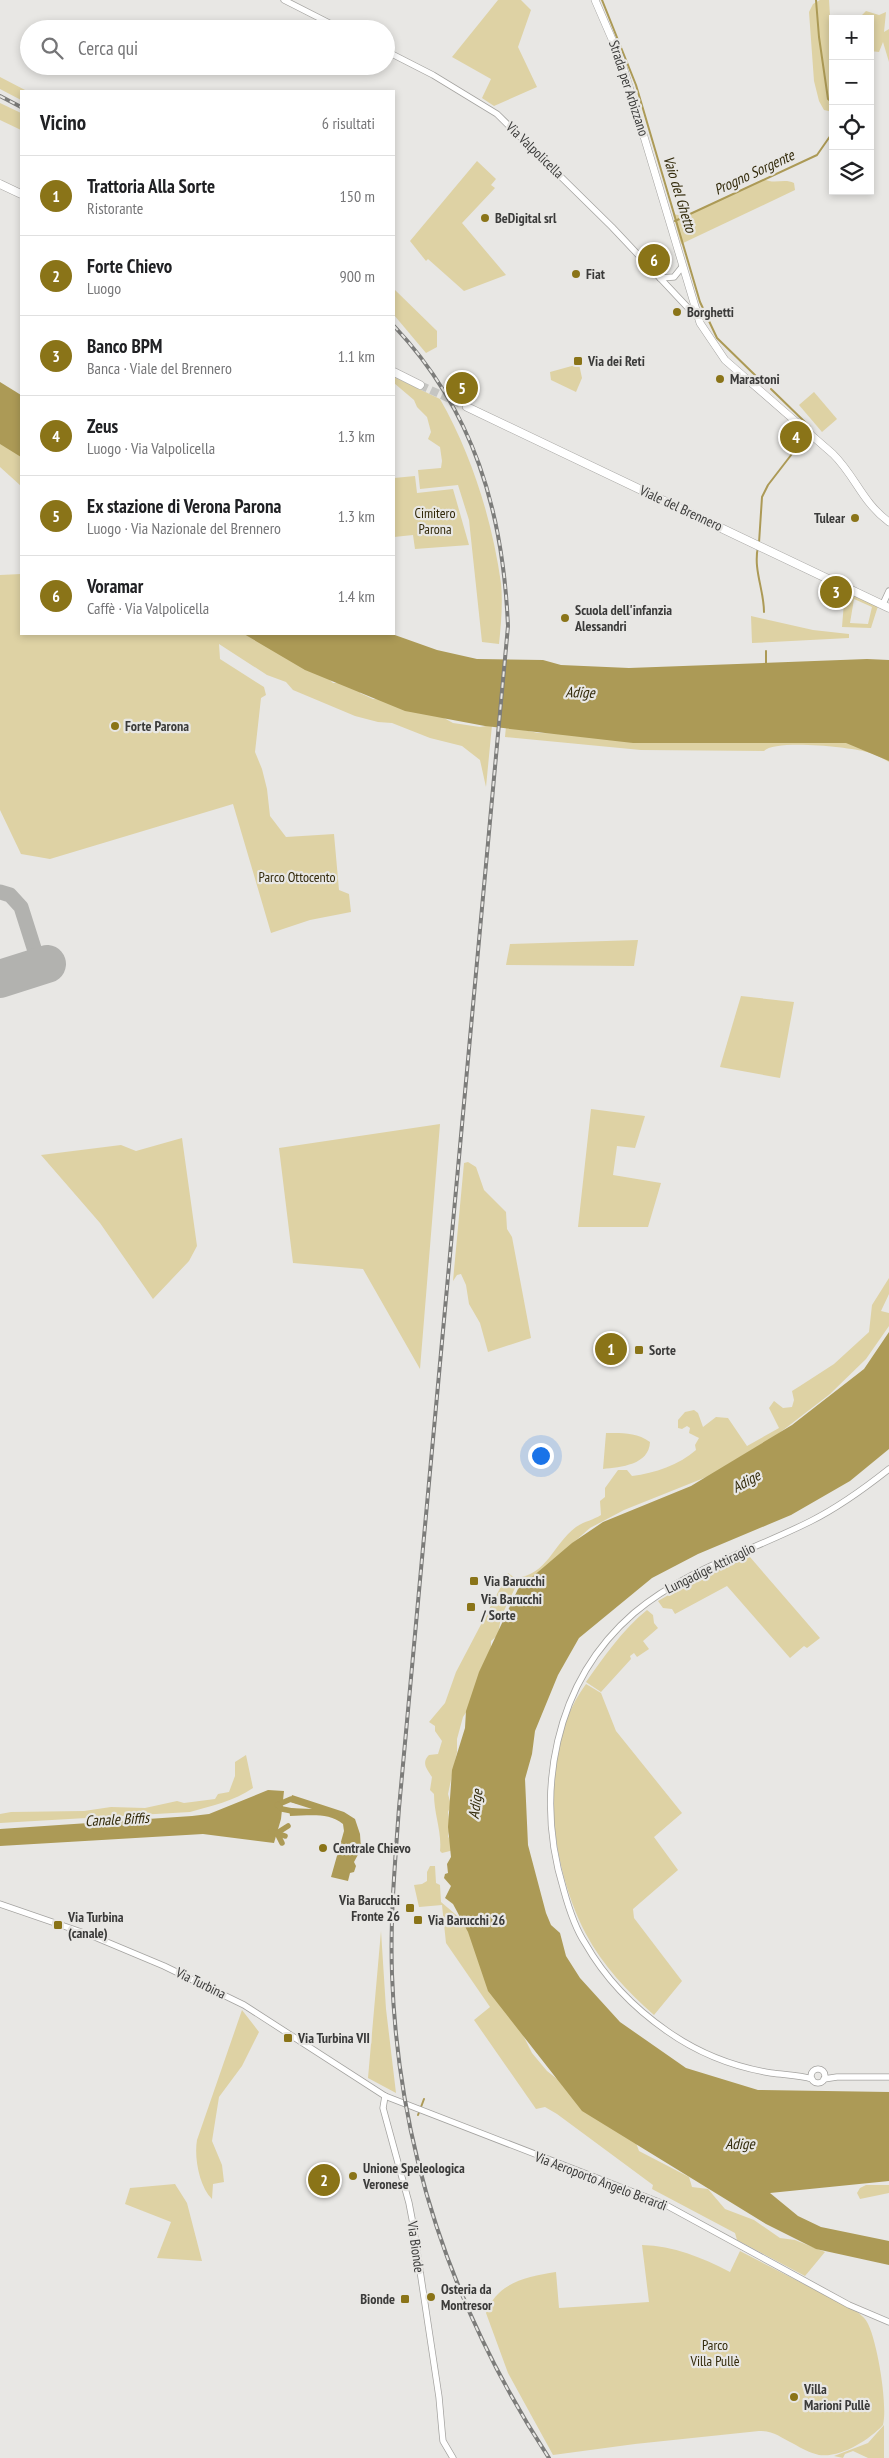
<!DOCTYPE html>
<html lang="it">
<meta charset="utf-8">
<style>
body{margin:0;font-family:"PT Sans Narrow",sans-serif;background:#f2f2f2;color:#202124}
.controls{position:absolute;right:15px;top:15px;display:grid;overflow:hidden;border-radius:0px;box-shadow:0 2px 8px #0003}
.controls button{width:45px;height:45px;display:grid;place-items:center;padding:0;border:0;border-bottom:1px solid #e0e0e0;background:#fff;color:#202124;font:25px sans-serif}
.you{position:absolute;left:540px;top:1455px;width:18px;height:18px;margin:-12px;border:4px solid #fff;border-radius:50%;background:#1a73e8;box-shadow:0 0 0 8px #1a73e833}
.badge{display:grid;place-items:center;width:32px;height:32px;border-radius:50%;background:#8a7418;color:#fff;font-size:16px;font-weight:700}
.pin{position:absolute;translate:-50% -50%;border:2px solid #fff;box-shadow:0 1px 5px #0006}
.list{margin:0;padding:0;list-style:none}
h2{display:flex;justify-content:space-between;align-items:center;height:65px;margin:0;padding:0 20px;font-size:21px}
h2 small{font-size:16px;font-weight:400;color:#757577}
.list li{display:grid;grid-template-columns:32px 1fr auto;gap:15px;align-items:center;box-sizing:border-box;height:80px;padding:0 20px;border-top:1px solid #e0e0e0}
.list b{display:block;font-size:19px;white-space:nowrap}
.list p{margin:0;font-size:16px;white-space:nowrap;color:#757577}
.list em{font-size:16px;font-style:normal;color:#757577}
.icon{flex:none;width:28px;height:28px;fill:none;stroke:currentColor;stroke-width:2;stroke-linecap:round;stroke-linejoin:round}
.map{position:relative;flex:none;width:889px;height:2458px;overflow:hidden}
.search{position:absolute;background:#fff;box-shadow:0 2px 8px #0003;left:20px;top:20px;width:375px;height:55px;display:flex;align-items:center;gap:12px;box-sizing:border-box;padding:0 18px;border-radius:28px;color:#757577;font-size:19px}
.panel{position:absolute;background:#fff;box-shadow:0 2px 8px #0003;left:20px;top:90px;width:375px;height:545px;border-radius:0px}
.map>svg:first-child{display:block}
.green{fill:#ded2a4;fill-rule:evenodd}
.water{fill:#ac9a56}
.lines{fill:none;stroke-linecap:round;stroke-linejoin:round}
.stream{stroke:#ac9a56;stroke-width:2}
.canal{stroke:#ac9a56;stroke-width:5.5}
.taxiway{stroke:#b2b2af;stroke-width:15}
.runway{stroke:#b2b2af;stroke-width:38}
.primary-tunnel{stroke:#c5c5c2;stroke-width:8;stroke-dasharray:8 4;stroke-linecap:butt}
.tertiary-casing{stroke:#a4a3a0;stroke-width:7}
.secondary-casing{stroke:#a4a3a0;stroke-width:8}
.primary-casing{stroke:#a4a3a0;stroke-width:9}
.tertiary{stroke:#fff;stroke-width:5.5}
.secondary{stroke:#fff;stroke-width:7}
.primary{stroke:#fff;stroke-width:8}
.rail-casing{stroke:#7c7c7a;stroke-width:4}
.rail{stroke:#e8e7e4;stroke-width:2;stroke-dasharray:5.5;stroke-linecap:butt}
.poi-dot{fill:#8a7418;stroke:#e8e7e4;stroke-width:2}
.labels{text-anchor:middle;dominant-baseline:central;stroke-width:4.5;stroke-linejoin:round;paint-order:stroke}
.street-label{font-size:14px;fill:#3b3b3a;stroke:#e8e7e4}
.poi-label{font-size:14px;font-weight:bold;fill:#3b3b3a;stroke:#e8e7e4;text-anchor:start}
.park-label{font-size:14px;fill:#32290a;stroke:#e8e7e4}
.water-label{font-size:15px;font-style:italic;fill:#322a0a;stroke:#e8e7e4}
</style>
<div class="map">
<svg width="889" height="2458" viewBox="0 0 889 2458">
<rect width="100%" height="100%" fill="#e8e7e4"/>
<g class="green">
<polygon points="498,0 521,0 531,10 518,47 537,87 494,106 482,98 491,79 452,57"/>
<polygon points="820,0 829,0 830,17 860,17 866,11 879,15 886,12 884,32 889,29 889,62 883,42 879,52 870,51 870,19 833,19 833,25 830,27 833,44 833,112 824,110 819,101 814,81 809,12 813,4"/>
<polygon points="0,77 27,91 21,91 21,100 0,89"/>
<polygon points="0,103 21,113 21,130 0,120"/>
<polygon points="477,161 496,179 491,185 495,188 462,223 506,275 464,291 428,259 426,261 410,241"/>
<path d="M764,179C774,185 784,178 794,183L795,190L681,244L673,214L683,216L691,213Z"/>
<polygon points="394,289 437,331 437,347 426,353 394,315"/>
<polygon points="579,364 582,378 576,392 551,380 550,372"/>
<path d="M394,377L440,399C472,455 492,520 501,583C503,603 501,625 499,644L482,642L469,520L458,485L420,489L418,470L441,468L442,461L440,447L428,439L431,432L427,417L417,407L414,400L394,383Z"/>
<polygon points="814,392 837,419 822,432 799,405"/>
<polygon points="0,439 21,453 21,486 0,467"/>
<polygon points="415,476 417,493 453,489 469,545 415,549 413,535 394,537 394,478"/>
<polygon points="21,574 21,634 256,634 325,675 333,683 347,683 360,687 360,693 373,699 392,700 435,713 453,723 480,727 492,725 486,787 480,760 462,746 430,738 392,723 378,722 355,716 293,690 286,682 267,675 219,644 220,659 264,687 266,695 261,698 255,752 262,769 267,789 270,816 286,837 334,834 339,890 349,894 351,912 310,920 271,933 233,804 50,859 21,854 0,810 0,575"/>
<path d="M845,590L878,606L871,628L842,627ZM854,599L872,607L868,624L850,623Z"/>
<polygon points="751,616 813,630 849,634 849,638 752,643"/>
<path d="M506,726L538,733L837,738L889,755V762C882,758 875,754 867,752C850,747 775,739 764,751L641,750L505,737Z"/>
<polygon points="638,940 634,966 506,965 510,944"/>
<polygon points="741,996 794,1002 780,1078 720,1067"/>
<polygon points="591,1109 645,1116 635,1148 617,1146 613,1175 661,1183 648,1227 578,1227"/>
<polygon points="440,1124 420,1369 363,1269 293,1263 279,1148"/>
<polygon points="182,1138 197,1246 189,1261 153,1299 100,1223 41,1155 121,1145 136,1151"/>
<polygon points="468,1162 476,1167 484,1190 506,1212 507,1229 512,1237 531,1338 488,1352 480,1323 469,1304 466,1285 461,1274 457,1275 453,1281 464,1163"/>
<path d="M889,1278V1294L881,1311L889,1313V1326L866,1359L830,1394L778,1434L709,1476L624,1510L590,1528L524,1586L515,1588L501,1617L498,1635L491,1641V1647L473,1702L463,1717L457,1739V1752L448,1794L451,1805L448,1812L450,1827L448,1836L454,1850L442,1853L440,1851C442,1831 434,1815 434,1794L430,1790L432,1777C427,1769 421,1763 429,1755L438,1754L442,1741L435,1731V1726L429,1722L445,1703L456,1672L508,1573L515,1578C548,1575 552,1545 576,1527C583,1522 593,1520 601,1515L600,1501L605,1497V1488L618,1470H627L632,1476C655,1473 679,1465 696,1450L695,1445L699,1438L689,1433L690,1428L687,1426L682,1429L678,1428V1420L685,1412L694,1410L698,1413L703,1427L716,1417L728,1418L747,1446L779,1428L769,1408L774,1401L783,1408L792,1407L794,1400L792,1391L800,1386L834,1364L869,1332L872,1305Z"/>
<path d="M606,1433C622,1433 636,1432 650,1442C649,1465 621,1467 603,1469Z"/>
<polygon points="750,1557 820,1638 807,1648 804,1646 790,1658 727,1586 675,1614 672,1609 663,1608 658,1601 700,1577"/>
<path d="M647,1610L653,1615L654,1623L658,1628L643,1641L649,1649L637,1657L634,1653L630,1656L631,1659L601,1692L586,1682C604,1657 622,1630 647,1610Z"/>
<path d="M586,1684L601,1693L616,1731L682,1813L654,1837L678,1870L633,1909L634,1918L682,1981L654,2015C627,1991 603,1966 586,1934C549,1863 536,1752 586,1684Z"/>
<path d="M246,1755L253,1788C234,1801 211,1806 190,1812L0,1823V1814L11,1812L84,1811L111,1807L145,1808L177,1801L184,1803L215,1799L218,1794L229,1792L235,1776V1762Z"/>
<polygon points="430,1866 435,1866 436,1883 440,1885 441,1902 468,1925 532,2053 547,2071 635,2140 639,2151 689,2177 692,2187 708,2189 725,2209 754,2220 780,2238 795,2240 825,2252 805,2276 737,2240 735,2233 652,2189 653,2185 557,2114 545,2107 536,2109 474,2020 490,2007 446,1943 442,1905 419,1907 414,1885 422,1884 427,1881 427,1872"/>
<polygon points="381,1931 386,2009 396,2093 368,2078"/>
<path d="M242,2010L259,2032L242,2066L219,2097L212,2141L222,2165L224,2182L213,2184L212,2199C199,2186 194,2157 197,2140Z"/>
<polygon points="175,2184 187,2203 202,2261 157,2258 171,2222 125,2204 130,2188"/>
<polygon points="866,2185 889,2185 889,2193 860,2199 857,2193 860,2188"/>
<path d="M642,2245C674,2246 701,2257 730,2272L740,2251L856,2311C860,2314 865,2318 867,2322C877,2339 888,2405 883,2425C869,2440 841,2458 819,2455C810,2453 801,2448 794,2444C779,2437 775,2431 759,2431L635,2444L553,2455L508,2373L486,2313C498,2282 526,2277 556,2272L559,2308L649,2302Z"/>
<polygon points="884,2425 884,2458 868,2458 853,2451 845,2454 843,2458 834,2456 868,2443"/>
</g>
<g class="water">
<polygon points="0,382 21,395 21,457 0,444"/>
<polygon points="244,634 392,634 437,650 477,659 543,660 561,665 629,668 867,659 889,660 889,761 846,743 633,743 485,726 405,711 305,670"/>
<polygon points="889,1332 889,1449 850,1481 791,1515 698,1554 652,1578 579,1638 558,1675 535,1731 532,1754 525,1779 528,1845 546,1913 551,1925 560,1933 566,1956 580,1978 620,2022 686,2068 758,2090 889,2092 889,2181 770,2193 798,2216 821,2227 889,2241 889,2265 816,2249 766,2224 582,2111 488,1991 468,1932 453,1904 445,1898 451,1886 444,1878 445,1874 448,1873 447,1864 451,1857 448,1827 452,1770 465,1728 466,1711 479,1672 518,1589 572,1543 603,1522 691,1486 792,1425 864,1369"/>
<polygon points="268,1790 284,1791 281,1819 274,1843 203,1834 0,1846 0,1829 192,1816 209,1814"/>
<path d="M292,1795L344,1812L355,1819L360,1834L361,1849L354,1862L356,1866L354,1872L350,1873L348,1881L331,1877L344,1831L343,1824C328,1812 308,1816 290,1816L289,1808L312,1809L290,1802Z"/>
</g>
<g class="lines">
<g class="stream">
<polyline points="602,0 636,85 700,302 717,338 759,379"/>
<polyline points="816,0 819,37 828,99 833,103"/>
<polyline points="675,221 817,155 833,132"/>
<polyline points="771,389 810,427"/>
<polyline points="759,543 762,497 768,485 805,437"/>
<path d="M758,547C753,569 764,590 764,612"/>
<polyline points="766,651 766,664"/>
<polyline points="418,2115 424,2099"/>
</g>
<g class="canal">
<polyline points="277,1805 291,1799 298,1801"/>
<polyline points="278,1805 282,1809 297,1812"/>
<polyline points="271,1831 285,1836"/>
<polyline points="277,1833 288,1826"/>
<polyline points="277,1833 282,1843"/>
</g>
<polyline class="taxiway" points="0,892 10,895 21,907 40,967"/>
<polyline class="runway" points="0,979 47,964"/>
<polyline class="primary-tunnel" points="420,385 467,407"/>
<g class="tertiary-casing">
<g id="tertiary">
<polyline points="284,0 341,29"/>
<polyline points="386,51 433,75 497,114 612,227 691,311 696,314"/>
<polyline points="660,278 674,277 682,267"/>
<polyline points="883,604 889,591"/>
<polyline points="0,1904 90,1935 164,1966 244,2005 385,2096 664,2204 849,2305 889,2322"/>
<circle cx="818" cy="2076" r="7"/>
<path d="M812,2079C799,2075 785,2075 771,2073C734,2067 698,2053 667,2031C634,2008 605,1978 585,1943C575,1928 569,1909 564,1891C534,1793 554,1682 634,1613C686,1569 752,1551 811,1521C839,1507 865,1488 889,1469"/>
<polyline points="824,2079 837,2077 889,2077"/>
<polyline points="385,2096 383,2108 409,2203 413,2224 439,2397 442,2431 443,2441 453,2458"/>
</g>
</g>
<g class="secondary-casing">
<path id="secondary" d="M595,0L621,60L700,323L725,360L833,454C856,477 862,502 889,522"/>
</g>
<g class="primary-casing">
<g id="primary">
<polyline points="0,184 21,194"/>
<polyline points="394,372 420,385"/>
<polyline points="467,407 889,608"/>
</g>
</g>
<use href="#tertiary" class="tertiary"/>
<use href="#secondary" class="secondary"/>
<use href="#primary" class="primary"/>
<g class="rail-casing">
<g id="rail">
<polyline points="0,96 21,107"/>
<path d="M394,326C474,411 503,511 508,626L399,1808C395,1863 390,1919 392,1974C398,2151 453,2311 549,2458"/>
</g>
</g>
<use href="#rail" class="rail"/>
</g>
<g class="poi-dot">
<circle cx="485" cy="218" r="5"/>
<circle cx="576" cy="274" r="5"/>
<circle cx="677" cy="312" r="5"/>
<rect x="573" y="356" width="10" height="10" rx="2.5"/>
<circle cx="720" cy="379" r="5"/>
<circle cx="855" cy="518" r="5"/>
<circle cx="565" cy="618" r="5"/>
<circle cx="115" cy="726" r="5"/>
<rect x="634" y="1345" width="10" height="10" rx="2.5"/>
<rect x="469" y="1576" width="10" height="10" rx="2.5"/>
<rect x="466" y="1602" width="10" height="10" rx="2.5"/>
<circle cx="323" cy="1848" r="5"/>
<rect x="405" y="1903" width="10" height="10" rx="2.5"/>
<rect x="413" y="1915" width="10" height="10" rx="2.5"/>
<rect x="53" y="1920" width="10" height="10" rx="2.5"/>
<rect x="283" y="2033" width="10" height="10" rx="2.5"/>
<circle cx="353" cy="2176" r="5"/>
<circle cx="431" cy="2297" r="5"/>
<rect x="400" y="2294" width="10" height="10" rx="2.5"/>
<circle cx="794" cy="2397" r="5"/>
</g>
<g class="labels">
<g class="street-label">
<text transform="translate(629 88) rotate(72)">Strada per Arbizzano</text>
<text transform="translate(535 150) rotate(44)">Via Valpolicella</text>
<text transform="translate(681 508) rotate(25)">Viale del Brennero</text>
<text transform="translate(710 1568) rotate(-26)">Lungadige Attiraglio</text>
<text transform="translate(201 1983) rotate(26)">Via Turbina</text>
<text transform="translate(601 2181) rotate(21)">Via Aeroporto Angelo Berardi</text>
<text transform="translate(416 2247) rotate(82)">Via Bionde</text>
</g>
<g class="poi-label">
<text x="495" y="218">BeDigital srl</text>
<text x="586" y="274">Fiat</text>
<text x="687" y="312">Borghetti</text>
<text x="588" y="361">Via dei Reti</text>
<text x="730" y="379">Marastoni</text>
<text x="845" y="518" text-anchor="end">Tulear</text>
<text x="575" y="610">Scuola dell'infanzia<tspan x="575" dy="16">Alessandri</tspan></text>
<text x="125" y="726">Forte Parona</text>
<text x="649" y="1350">Sorte</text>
<text x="484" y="1581">Via Barucchi</text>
<text x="481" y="1599">Via Barucchi<tspan x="481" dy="16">/ Sorte</tspan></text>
<text x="333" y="1848">Centrale Chievo</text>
<text x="400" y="1900" text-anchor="end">Via Barucchi<tspan x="400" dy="16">Fronte 26</tspan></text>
<text x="68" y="1917">Via Turbina<tspan x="68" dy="16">(canale)</tspan></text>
<text x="428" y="1920">Via Barucchi 26</text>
<text x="298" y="2038">Via Turbina VII</text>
<text x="363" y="2168">Unione Speleologica<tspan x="363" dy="16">Veronese</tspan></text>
<text x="441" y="2289">Osteria da<tspan x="441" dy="16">Montresor</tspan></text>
<text x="395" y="2299" text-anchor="end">Bionde</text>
<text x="804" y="2389">Villa<tspan x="804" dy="16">Marioni Pullè</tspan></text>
</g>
<g class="park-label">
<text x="435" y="513">Cimitero<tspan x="435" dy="16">Parona</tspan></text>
<text x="297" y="877">Parco Ottocento</text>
<text x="715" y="2345">Parco<tspan x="715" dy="16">Villa Pullè</tspan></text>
</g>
<g class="water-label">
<text transform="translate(754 172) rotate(-25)">Progno Sorgente</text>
<text transform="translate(680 194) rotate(73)">Vaio del Ghetto</text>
<text transform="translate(580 692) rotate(1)">Adige</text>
<text transform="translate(746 1481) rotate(-29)">Adige</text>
<text transform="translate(475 1804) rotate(-82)">Adige</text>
<text transform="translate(117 1819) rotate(-3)">Canale Biffis</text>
<text x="740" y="2143">Adige</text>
</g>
</g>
</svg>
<div class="controls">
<button>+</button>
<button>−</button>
<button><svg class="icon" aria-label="locate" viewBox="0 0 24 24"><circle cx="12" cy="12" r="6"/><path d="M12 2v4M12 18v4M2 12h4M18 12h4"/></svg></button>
<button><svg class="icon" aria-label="layers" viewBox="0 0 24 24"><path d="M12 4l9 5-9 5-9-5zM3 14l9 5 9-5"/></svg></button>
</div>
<div class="you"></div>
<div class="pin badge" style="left:611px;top:1349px">1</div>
<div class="pin badge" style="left:324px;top:2180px">2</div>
<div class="pin badge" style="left:836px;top:592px">3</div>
<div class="pin badge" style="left:796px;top:437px">4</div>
<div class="pin badge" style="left:462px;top:388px">5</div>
<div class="pin badge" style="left:654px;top:260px">6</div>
<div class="search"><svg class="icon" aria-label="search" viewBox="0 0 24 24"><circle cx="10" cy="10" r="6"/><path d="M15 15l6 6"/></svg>Cerca qui</div>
<section class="panel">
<h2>Vicino<small>6 risultati</small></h2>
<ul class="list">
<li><span class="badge">1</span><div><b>Trattoria Alla Sorte</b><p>Ristorante</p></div><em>150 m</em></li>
<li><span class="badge">2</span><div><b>Forte Chievo</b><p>Luogo</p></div><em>900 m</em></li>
<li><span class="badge">3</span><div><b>Banco BPM</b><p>Banca · Viale del Brennero</p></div><em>1.1 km</em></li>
<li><span class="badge">4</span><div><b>Zeus</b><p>Luogo · Via Valpolicella</p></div><em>1.3 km</em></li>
<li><span class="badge">5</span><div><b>Ex stazione di Verona Parona</b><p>Luogo · Via Nazionale del Brennero</p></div><em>1.3 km</em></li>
<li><span class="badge">6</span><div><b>Voramar</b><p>Caffè · Via Valpolicella</p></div><em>1.4 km</em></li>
</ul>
</section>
</div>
